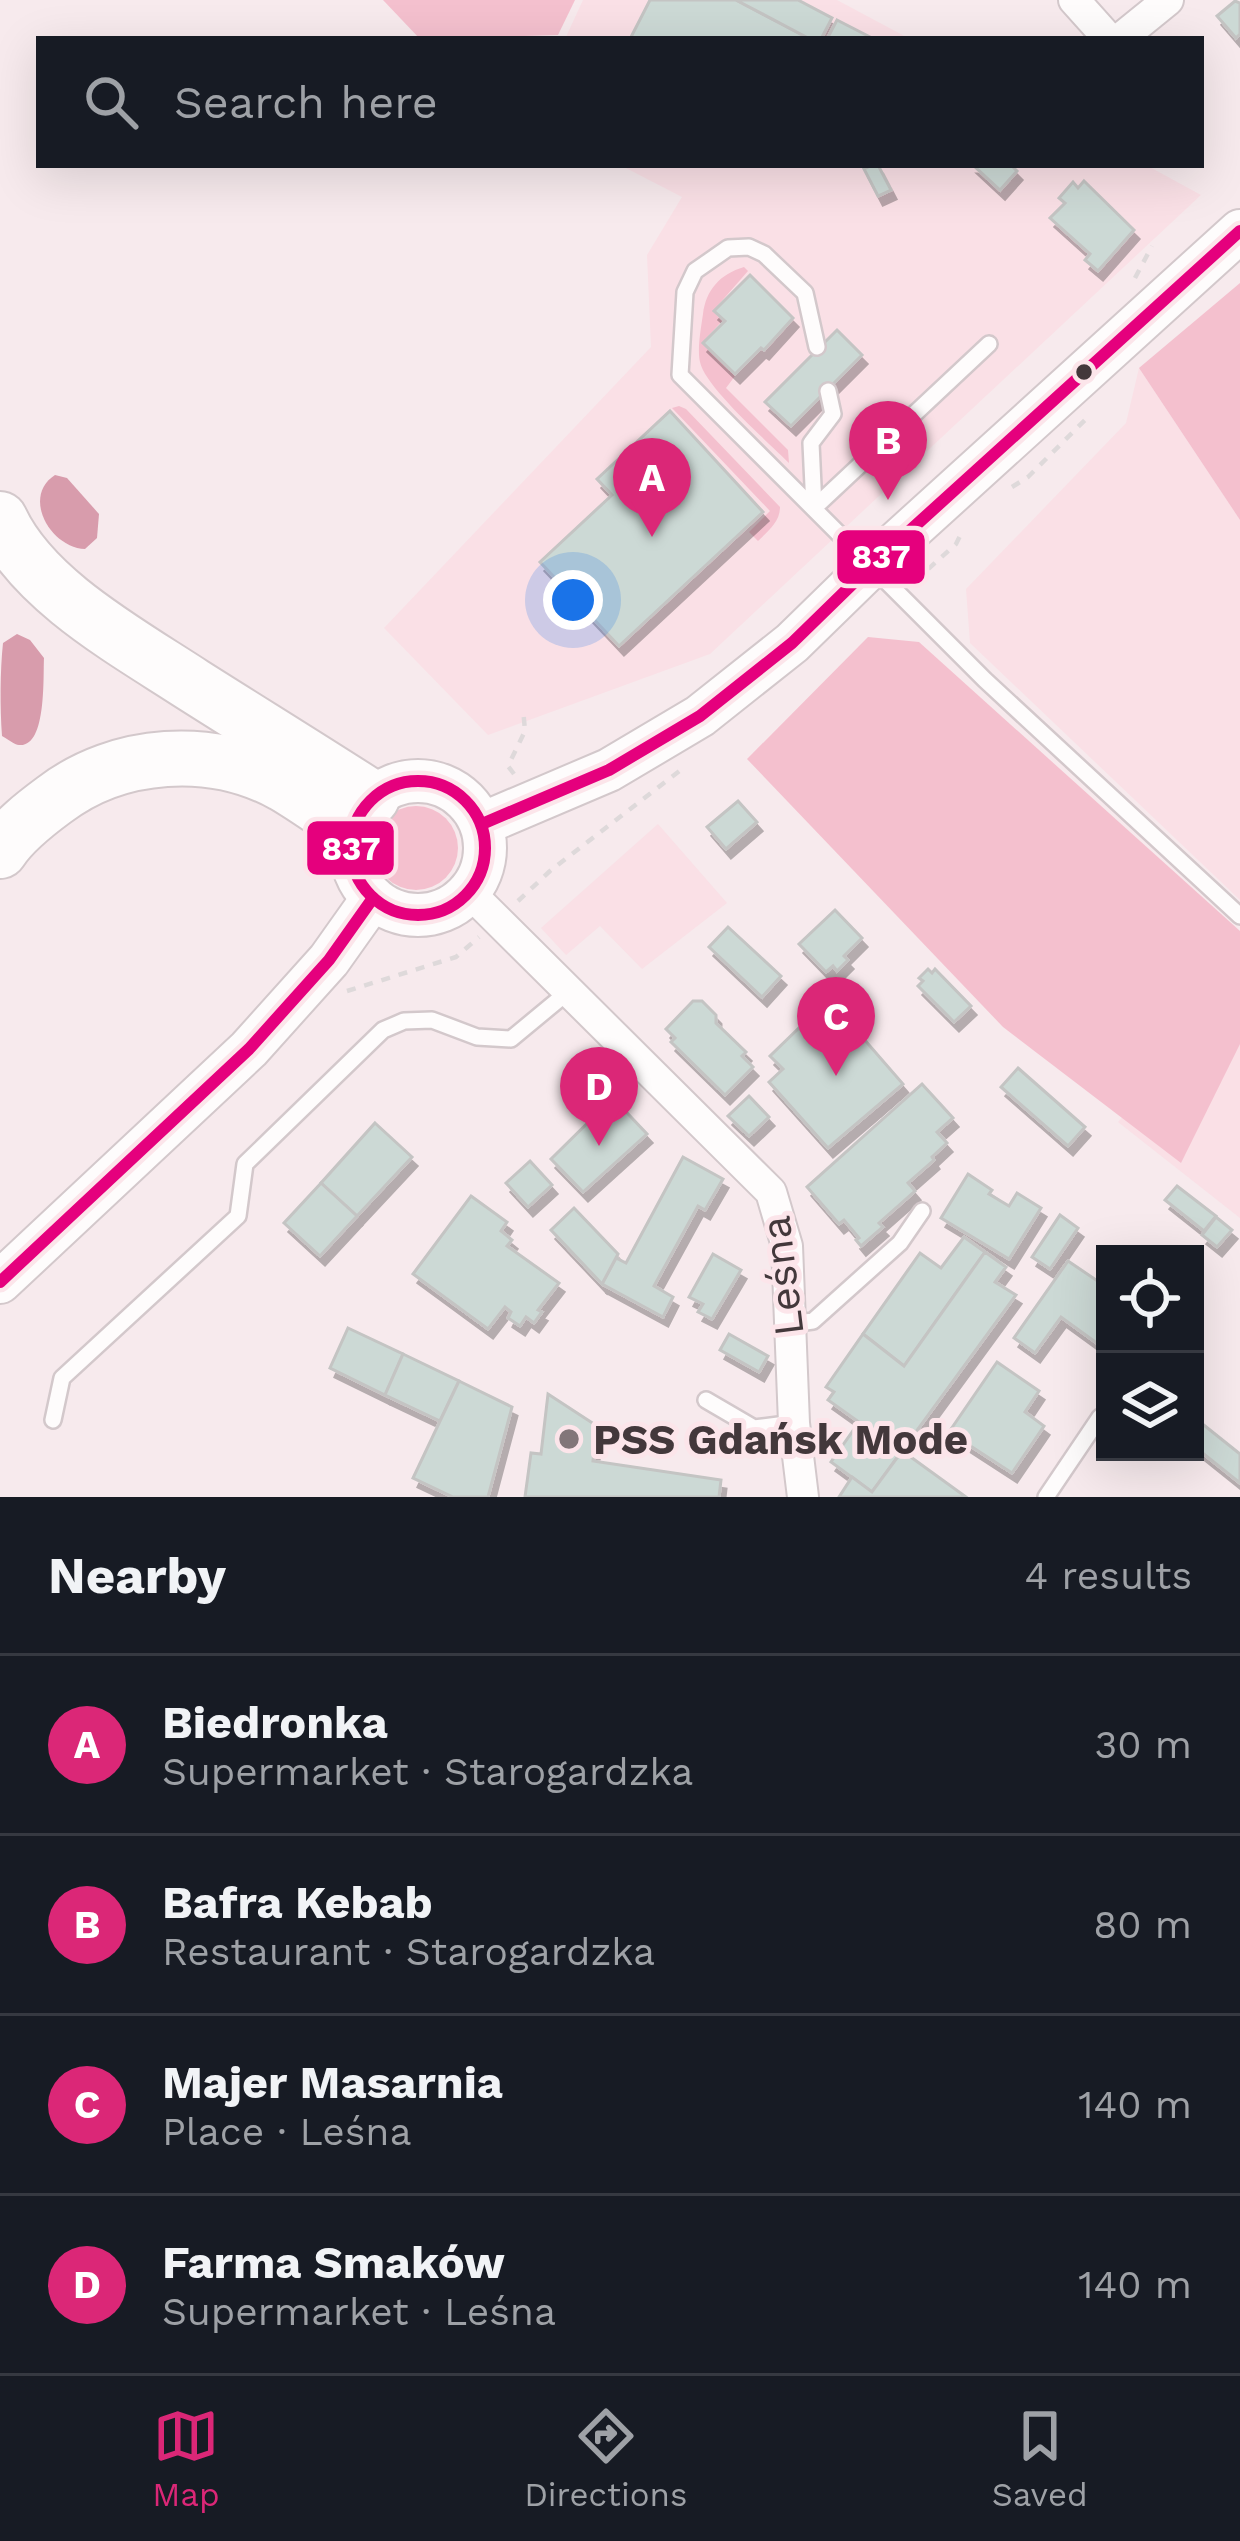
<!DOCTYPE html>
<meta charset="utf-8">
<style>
body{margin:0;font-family:"Work Sans",sans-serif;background:#242831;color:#f1f3f6}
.controls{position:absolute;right:36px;bottom:36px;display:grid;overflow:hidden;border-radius:0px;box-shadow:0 12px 48px #0002}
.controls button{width:108px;height:108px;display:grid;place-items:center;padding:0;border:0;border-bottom:3px solid #363941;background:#171b24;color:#f1f3f6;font:60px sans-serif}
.you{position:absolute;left:573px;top:600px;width:42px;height:42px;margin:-30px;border:9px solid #fff;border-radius:50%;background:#1a73e8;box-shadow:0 0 0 18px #1a73e833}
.badge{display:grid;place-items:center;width:78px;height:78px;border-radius:50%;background:#db2777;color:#fff;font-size:39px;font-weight:700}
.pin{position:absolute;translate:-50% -99px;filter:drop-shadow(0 3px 6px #0008)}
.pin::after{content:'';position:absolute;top:63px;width:42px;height:36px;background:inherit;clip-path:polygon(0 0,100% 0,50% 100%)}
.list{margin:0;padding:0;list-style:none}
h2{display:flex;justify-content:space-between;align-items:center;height:156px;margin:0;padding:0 48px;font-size:51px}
h2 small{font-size:39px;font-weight:400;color:#9ea1a6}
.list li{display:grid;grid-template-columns:78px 1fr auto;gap:36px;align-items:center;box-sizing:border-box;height:180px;padding:0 48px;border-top:3px solid #363941}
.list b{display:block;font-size:45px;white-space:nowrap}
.list p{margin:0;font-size:39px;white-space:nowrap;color:#9ea1a6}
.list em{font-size:39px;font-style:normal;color:#9ea1a6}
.icon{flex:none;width:66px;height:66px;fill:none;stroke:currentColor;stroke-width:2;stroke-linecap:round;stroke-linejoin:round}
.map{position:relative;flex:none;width:1240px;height:1497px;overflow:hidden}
.search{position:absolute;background:#171b24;box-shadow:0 12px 48px #0002;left:36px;right:36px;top:36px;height:132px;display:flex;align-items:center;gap:30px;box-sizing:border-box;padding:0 42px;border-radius:0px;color:#9ea1a6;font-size:45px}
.sheet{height:876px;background:#171b24}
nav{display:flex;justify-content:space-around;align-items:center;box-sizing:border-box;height:168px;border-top:3px solid #363941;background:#171b24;font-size:33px;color:#9ea1a6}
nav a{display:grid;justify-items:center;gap:6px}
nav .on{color:#db2777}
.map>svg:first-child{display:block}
.built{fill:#fae0e6}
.green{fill:#f4c0ce}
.water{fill:#d89cac}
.building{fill:#ccd9d5;stroke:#c4c4c3;stroke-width:3;filter:url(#shadow)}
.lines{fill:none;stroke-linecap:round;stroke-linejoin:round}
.lane-casing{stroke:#d3c8cb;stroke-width:20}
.street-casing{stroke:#d3c8cb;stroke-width:34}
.secondary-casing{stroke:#d3c8cb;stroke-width:46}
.highway-casing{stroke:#d3c8cb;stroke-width:58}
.path{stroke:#ded9da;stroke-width:4.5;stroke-dasharray:9 9;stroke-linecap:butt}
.lane{stroke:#fefcfc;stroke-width:15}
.street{stroke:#fefcfc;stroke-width:30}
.secondary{stroke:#fefcfc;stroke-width:42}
.highway{stroke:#fefcfc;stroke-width:54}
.bus-1-casing{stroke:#fce5ea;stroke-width:21}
.bus-1{stroke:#e5007d;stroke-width:12}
.bus-dot{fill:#43383b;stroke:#fce5ea;stroke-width:4.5}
.poi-dot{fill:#827679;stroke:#fce5ea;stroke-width:4.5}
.labels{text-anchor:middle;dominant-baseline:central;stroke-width:10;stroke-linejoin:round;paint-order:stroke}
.street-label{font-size:42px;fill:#43383b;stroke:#fce5ea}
.poi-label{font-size:42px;font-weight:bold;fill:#43383b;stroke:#fce5ea;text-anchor:start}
.line-badge{stroke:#fce5ea;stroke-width:4.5}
.badge-label{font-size:33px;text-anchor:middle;font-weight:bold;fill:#fff}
</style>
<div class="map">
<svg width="1240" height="1497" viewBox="0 0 1240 1497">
<defs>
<filter id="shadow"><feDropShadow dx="5" dy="9" stdDeviation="0" flood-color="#0004"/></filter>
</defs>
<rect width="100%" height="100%" fill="#f7eaed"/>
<g class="built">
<polygon points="583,0 837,0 910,39 565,39"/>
<polygon points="620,165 1146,165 1201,195 710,654 488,735 384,628 651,347 647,255 682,197"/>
<polygon points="1139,368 1240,520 1240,900 970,643 966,589 1126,423"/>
<polygon points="658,824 727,903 642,969 600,926 566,955 541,928"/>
<polygon points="1240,989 1240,1218 1118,1122"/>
</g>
<g class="green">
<polygon points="383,0 575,0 558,35 420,39"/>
<path d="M744,267L748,271L713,311L722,321L702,343L735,376L726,388L788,450L789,463C769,443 705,387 700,362C697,349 701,328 703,314C706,290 720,274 744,267Z"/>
<polygon points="1240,283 1240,520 1139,368"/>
<path d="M679,406L686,409L780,507C780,522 768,531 758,541L749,532L770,511L672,408Z"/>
<polygon points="868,637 919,642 1240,931 1240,1044 1181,1163 1003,1027 747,759"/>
<circle cx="416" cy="848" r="42"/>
</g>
<g class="water">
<path d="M55,475L67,478L99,514L97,538L85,549C51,548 21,497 55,475Z"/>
<path d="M17,634L30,640L44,658C43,676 47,748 19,745C15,745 6,738 2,736C0,708 0,671 3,643Z"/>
</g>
<g class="building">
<polygon points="650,0 736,0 810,39 630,39"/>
<polygon points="736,0 798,0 832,18 821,39 810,39"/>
<polygon points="1235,1 1240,3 1240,34 1236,38 1217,16"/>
<polygon points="837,20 874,39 827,39"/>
<polygon points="873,165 878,165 891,190 878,196 864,169"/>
<polygon points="973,165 1011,165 1017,171 1000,190"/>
<polygon points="1084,181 1134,230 1098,271 1085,260 1090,254 1050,218 1065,203 1059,198 1073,182 1078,188"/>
<polygon points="750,275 793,318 764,350 761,348 735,374 703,343 725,321 714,311"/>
<polygon points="837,330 862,355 791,426 765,402"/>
<polygon points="670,411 763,512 619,646 540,562 612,495 597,479"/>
<polygon points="738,801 757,822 726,849 707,827"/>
<polygon points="835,910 862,938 844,956 848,960 837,971 833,966 826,972 799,944"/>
<polygon points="728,927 781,976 762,997 709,947"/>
<polygon points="928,969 932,973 935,969 971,1006 954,1022 918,986 923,981 919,978"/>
<polygon points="693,1001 702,1001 716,1015 716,1023 746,1052 742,1056 753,1067 725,1095 671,1042 675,1038 666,1029"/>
<polygon points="843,1015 903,1084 828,1148 769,1082 783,1069 770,1056 799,1028 813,1043"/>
<polygon points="1018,1068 1085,1127 1068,1146 1001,1087"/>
<polygon points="922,1084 953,1118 937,1132 947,1143 932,1157 934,1160 908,1183 915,1191 879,1223 883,1227 861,1246 856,1240 859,1238 844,1220 839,1224 807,1187"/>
<polygon points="749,1096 769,1117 749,1136 728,1116"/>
<polygon points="613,1098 647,1134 583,1192 551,1159"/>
<polygon points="375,1123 412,1157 357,1216 321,1183"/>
<polygon points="683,1157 723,1179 705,1210 698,1206 654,1286 673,1297 663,1317 602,1284 616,1258 626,1263"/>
<polygon points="530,1161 552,1185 528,1207 506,1183"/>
<polygon points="968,1174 992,1190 989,1194 1009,1206 1017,1193 1041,1208 1009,1259 941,1218"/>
<polygon points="321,1183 357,1216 320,1256 284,1223"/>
<polygon points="1177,1186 1216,1216 1204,1231 1165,1200"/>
<polygon points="471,1196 507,1222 501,1231 512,1240 507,1246 559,1283 538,1310 542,1312 534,1323 526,1317 520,1326 508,1318 511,1312 505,1307 488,1329 413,1274"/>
<polygon points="574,1208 618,1254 602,1284 551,1230"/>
<polygon points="1060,1215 1078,1228 1050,1269 1032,1257"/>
<polygon points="1216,1217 1232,1230 1217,1247 1202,1235"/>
<polygon points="964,1237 985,1252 904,1366 863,1334 920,1253 941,1268"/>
<polygon points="985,1252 1006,1267 995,1282 1016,1295 872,1492 831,1462 859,1422 828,1400 834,1392 826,1387 863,1334 904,1366"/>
<polygon points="713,1254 741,1270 712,1319 698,1312 703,1304 689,1297"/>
<polygon points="1068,1261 1105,1286 1105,1349 1061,1317 1035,1353 1014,1338"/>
<polygon points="348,1328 403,1354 385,1395 330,1368"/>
<polygon points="729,1334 768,1356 759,1372 720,1350"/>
<polygon points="403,1354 459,1381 440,1421 385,1395"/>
<polygon points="997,1362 1039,1391 1025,1412 1044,1426 1012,1473 949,1432"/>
<polygon points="459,1381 512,1407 488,1497 453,1497 413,1478"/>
<polygon points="548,1394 597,1426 593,1461 721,1480 719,1497 525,1497 531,1453 541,1454"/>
<polygon points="1195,1418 1240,1454 1240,1483 1195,1447"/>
<polygon points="902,1451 908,1455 966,1497 839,1497 852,1477 872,1492"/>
</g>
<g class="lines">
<g class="lane-casing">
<g id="lane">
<polyline points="817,347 805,293 764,254 749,247 728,248 695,271 685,292 680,375 985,680 1240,916"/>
<polyline points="814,508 989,344"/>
<polyline points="814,508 811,443 833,414 828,391"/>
<polyline points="790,1324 813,1321 900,1243 922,1211"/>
<polyline points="706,1400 754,1428 794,1423"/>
<polyline points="53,1420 62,1378 238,1216 245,1164 383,1030 404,1021 432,1020 477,1037 511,1039 569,991"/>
<polyline points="1046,1497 1100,1417"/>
</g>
</g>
<g class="street-casing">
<g id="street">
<polyline points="1074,0 1109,39"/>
<polyline points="1120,39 1168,0"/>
<polyline points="470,893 771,1192 787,1246 794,1423 803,1497"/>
</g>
</g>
<g class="secondary-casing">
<g id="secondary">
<circle cx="418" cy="848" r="67"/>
<polyline points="482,824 609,770 700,716 792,643 872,565 1240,231"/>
<polyline points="0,1282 249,1049 329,960 373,898"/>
</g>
</g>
<g class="highway-casing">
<g id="highway">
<path d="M0,519C33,591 129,643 193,685C253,723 313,760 372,798"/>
<path d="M0,851C13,831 35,814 54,800C118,751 212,745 283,784C307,798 330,815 353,830"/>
</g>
</g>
<g class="path">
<polyline points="1135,278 1152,246"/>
<polyline points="1012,487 1028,477 1087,418"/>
<polyline points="915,581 956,544 961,534"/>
<polyline points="514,774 508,766 525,731 523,708"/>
<polyline points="518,901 550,871 682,769"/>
<polyline points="347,991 456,957 479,937"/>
</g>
<use href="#lane" class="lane"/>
<use href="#street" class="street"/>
<use href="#secondary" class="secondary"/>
<use href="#highway" class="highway"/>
<g class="bus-1-casing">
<g id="bus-1">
<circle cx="418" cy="848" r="67"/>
<polyline points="482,824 609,770 700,716 792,643 872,565 1240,231"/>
<polyline points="0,1282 249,1049 329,960 373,898"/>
</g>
</g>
<use href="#bus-1" class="bus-1"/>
</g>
<circle class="bus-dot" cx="1084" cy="372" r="10"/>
<circle class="poi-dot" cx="569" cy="1439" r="12"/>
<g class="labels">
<g class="street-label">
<text transform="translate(782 1276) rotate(-97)">Leśna</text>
</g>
<g class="poi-label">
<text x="593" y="1439">PSS Gdańsk Mode</text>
</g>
</g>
<g class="line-badge">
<rect x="835" y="528" width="92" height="58" rx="12" fill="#e5007d"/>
<rect x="305" y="819" width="91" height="58" rx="12" fill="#e5007d"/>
</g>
<g class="badge-label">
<text x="881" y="568">837</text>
<text x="351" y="860">837</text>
</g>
</svg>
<div class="controls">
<button><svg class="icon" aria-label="locate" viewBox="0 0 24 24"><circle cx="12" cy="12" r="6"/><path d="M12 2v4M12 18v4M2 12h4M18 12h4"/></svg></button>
<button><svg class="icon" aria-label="layers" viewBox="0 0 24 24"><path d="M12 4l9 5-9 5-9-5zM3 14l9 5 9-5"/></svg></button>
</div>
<div class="you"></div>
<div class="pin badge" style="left:652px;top:537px">A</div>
<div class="pin badge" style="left:888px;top:500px">B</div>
<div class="pin badge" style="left:836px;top:1076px">C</div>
<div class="pin badge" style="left:599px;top:1146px">D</div>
<div class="search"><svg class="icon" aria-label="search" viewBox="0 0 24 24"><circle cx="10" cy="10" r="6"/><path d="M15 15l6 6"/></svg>Search here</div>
</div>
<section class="sheet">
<h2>Nearby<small>4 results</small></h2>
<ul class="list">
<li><span class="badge">A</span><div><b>Biedronka</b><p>Supermarket · Starogardzka</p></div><em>30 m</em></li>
<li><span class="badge">B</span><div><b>Bafra Kebab</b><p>Restaurant · Starogardzka</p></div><em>80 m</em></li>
<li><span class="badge">C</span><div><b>Majer Masarnia</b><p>Place · Leśna</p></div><em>140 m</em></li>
<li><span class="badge">D</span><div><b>Farma Smaków</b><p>Supermarket · Leśna</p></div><em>140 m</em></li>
</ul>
</section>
<nav>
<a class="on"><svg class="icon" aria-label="map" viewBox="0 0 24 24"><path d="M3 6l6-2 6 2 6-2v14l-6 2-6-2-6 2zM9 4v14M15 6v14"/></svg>Map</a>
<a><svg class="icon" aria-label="directions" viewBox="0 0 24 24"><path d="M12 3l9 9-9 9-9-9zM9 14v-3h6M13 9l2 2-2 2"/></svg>Directions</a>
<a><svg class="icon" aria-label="saved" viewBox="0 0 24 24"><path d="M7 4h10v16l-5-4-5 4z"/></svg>Saved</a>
</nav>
